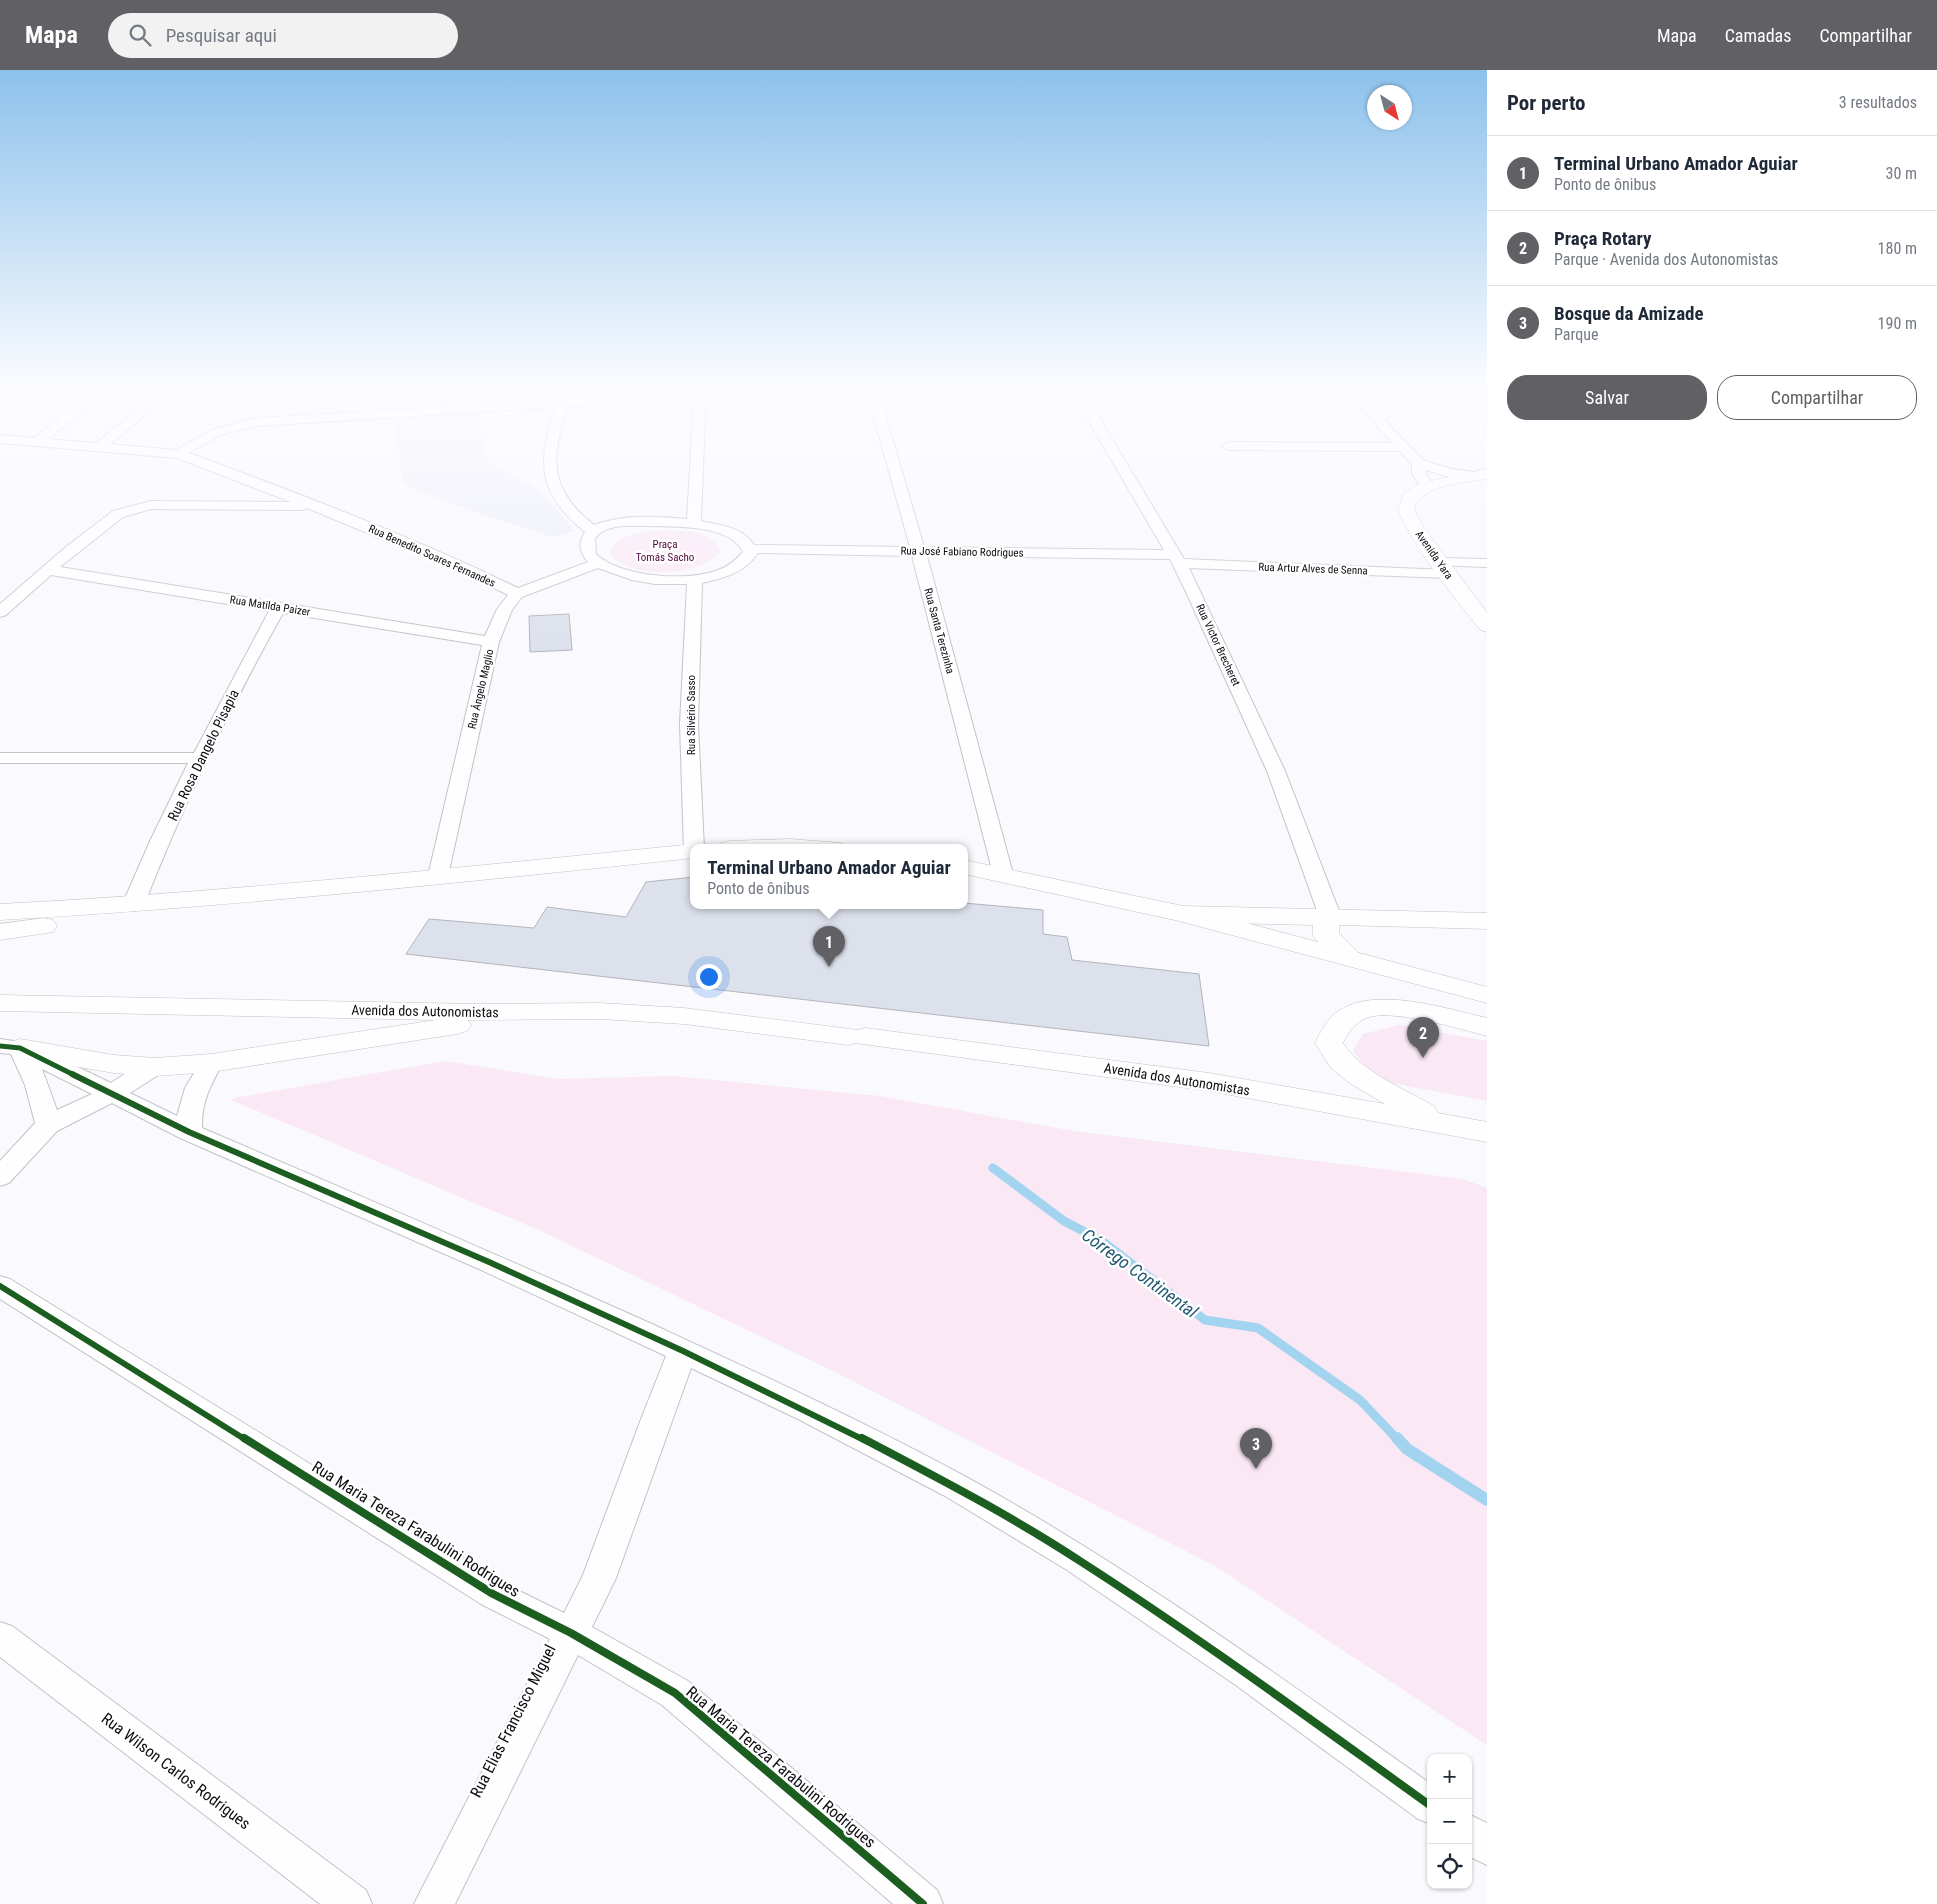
<!DOCTYPE html>
<html lang="pt">
<meta charset="utf-8">
<style>
body{margin:0;font-family:"Roboto Condensed",sans-serif;background:#f2f2f3;color:#1f2937}
.controls{position:absolute;right:15px;bottom:15px;display:grid;overflow:hidden;border-radius:10px;box-shadow:0 1px 4px #0004}
.controls button{width:45px;height:45px;display:grid;place-items:center;padding:0;border:0;border-bottom:1px solid #e0e1e3;background:#fff;color:#1f2937;font:25px sans-serif}
.compass{position:absolute;left:1367px;top:15px;width:45px;height:45px;border-radius:50%;background:#fff;box-shadow:0 1px 4px #0004;rotate:144deg}
.you{position:absolute;left:708px;top:906px;width:18px;height:18px;margin:-12px;border:4px solid #fff;border-radius:50%;background:#1a73e8;box-shadow:0 0 0 8px #1a73e833}
.badge{display:grid;place-items:center;width:32px;height:32px;border-radius:50%;background:#606065;color:#fff;font-size:16px;font-weight:700}
.pin{position:absolute;translate:-50% -41px;filter:drop-shadow(0 1px 2px #0008)}
.pin::after{content:'';position:absolute;top:26px;width:18px;height:15px;background:inherit;clip-path:polygon(0 0,100% 0,50% 100%)}
.popup{position:absolute;left:690px;top:774px;width:278px;height:65px;box-sizing:border-box;display:grid;place-content:center;border-radius:10px;background:#fff;filter:drop-shadow(0 1px 4px #0005);font-size:16px;white-space:nowrap;color:#747a83}
.popup b{font-size:19px;color:#1f2937}
.popup::after{content:'';position:absolute;left:50%;top:100%;margin-left:-10px;border:10px solid transparent;border-top-color:#fff}
.list{margin:0;padding:0;list-style:none}
h2{display:flex;justify-content:space-between;align-items:center;height:65px;margin:0;padding:0 20px;font-size:21px}
h2 small{font-size:16px;font-weight:400;color:#747a83}
.list li{display:grid;grid-template-columns:32px 1fr auto;gap:15px;align-items:center;box-sizing:border-box;height:75px;padding:0 20px;border-top:1px solid #e0e1e3}
.list b{display:block;font-size:19px;white-space:nowrap}
.list p{margin:0;font-size:16px;white-space:nowrap;color:#747a83}
.list em{font-size:16px;font-style:normal;color:#747a83}
.actions{display:flex;gap:10px;padding:15px 20px}
.actions a{flex:1;padding:11px 0;border:1px solid #606065;border-radius:20px;text-align:center;font-size:18px;color:#606065}
.actions .main{background:#606065;color:#fff}
.icon{flex:none;width:28px;height:28px;fill:none;stroke:currentColor;stroke-width:2;stroke-linecap:round;stroke-linejoin:round}
.map{position:relative;flex:none;width:1487px;height:1834px;overflow:hidden}
header{display:flex;align-items:center;gap:30px;box-sizing:border-box;height:70px;padding:0 25px;background:#606065;color:#fff}
header strong{font-size:24px}
nav{display:flex;gap:28px;margin-inline-start:auto;font-size:18px}
.search{width:350px;height:45px;background:#f2f2f3;display:flex;align-items:center;gap:12px;box-sizing:border-box;padding:0 18px;border-radius:28px;color:#747a83;font-size:19px}
main{display:flex}
aside{flex:1;background:#fff}
.map>svg:first-child{display:block}
.built{fill:#ececf8}
.green{fill:#fae8f5}
.lines{fill:none;stroke-linecap:round;stroke-linejoin:round}
.stream-far1{stroke:#a2d4ef;stroke-width:9}
.stream{stroke:#a2d4ef;stroke-width:12}
.building{fill:#dce1ec;stroke:#b4b5ba}
.minor-casing{stroke:#c3c3c7;stroke-width:2}
.tertiary-casing{stroke:#c3c3c7;stroke-width:1}
.primary-casing{stroke:#c3c3c7;stroke-width:1}
.minor{fill:#fefeff;fill-rule:evenodd}
.tertiary{fill:#fefeff;fill-rule:evenodd}
.primary{fill:#fefeff;fill-rule:evenodd}
.cycleway-far2-casing{stroke:#fff;stroke-width:8}
.cycleway-far1-casing{stroke:#fff;stroke-width:9}
.cycleway-casing{stroke:#fff;stroke-width:11}
.cycleway-far2{stroke:#1b5e20;stroke-width:5}
.cycleway-far1{stroke:#1b5e20;stroke-width:6}
.cycleway{stroke:#1b5e20;stroke-width:8}
.labels{text-anchor:middle;dominant-baseline:central;stroke-width:5;stroke-linejoin:round;paint-order:stroke}
.far-park-label{font-size:11px;fill:#4f063d;stroke:#fff}
.far-street-label{font-size:11px;fill:#0d0d12;stroke:#fff}
.street-label{font-size:14px;fill:#0d0d12;stroke:#fff}
.near-street-label{font-size:16px;fill:#0d0d12;stroke:#fff}
.near-water-label{font-size:18px;font-style:italic;fill:#215972;stroke:#fff}
</style>
<header>
<strong>Mapa</strong>
<div class="search"><svg class="icon" aria-label="search" viewBox="0 0 24 24"><circle cx="10" cy="10" r="6"/><path d="M15 15l6 6"/></svg>Pesquisar aqui</div>
<nav><a>Mapa</a><a>Camadas</a><a>Compartilhar</a></nav>
</header>
<main>
<div class="map">
<svg width="1487" height="1834" viewBox="0 0 1487 1834">
<rect width="100%" height="100%" fill="#f9f9fe"/>
<polygon class="built" points="475,342 489,392 541,421 575,461 553,467 483,445 406,416 402,409 395,348"/>
<g class="green">
<path d="M666,460C684,461 716,460 720,482C702,507 627,510 610,483C617,462 648,461 666,460Z"/>
<polygon points="1400,955 1487,971 1487,1031 1391,1013 1365,996 1353,981 1363,964"/>
<polygon points="445,991 558,1009 672,1006 880,1026 1074,1061 1463,1109 1487,1118 1487,1675 1215,1496 835,1302 541,1161 229,1029"/>
</g>
<g class="lines">
<polyline class="stream-far1" points="993,1098 1064,1151 1102,1171 1205,1250 1258,1258 1360,1330 1398,1370"/>
<polyline class="stream" points="1397,1368 1407,1379 1487,1430"/>
</g>
<g class="building">
<polygon points="569,544 572,580 530,582 529,546"/>
<polygon points="694,807 694,836 964,836 964,833 1043,840 1043,864 1067,867 1072,890 1199,904 1209,976 406,884 429,849 534,858 547,837 626,847 646,812"/>
</g>
<g class="lines">
<g class="minor-casing">
<g id="minor">
<path d="M96,319H109L48,369L96,373L154,327L179,319H198L196,321L162,331L110,374L176,380L211,360L257,348L447,337L443,319H455L459,336L694,322V319H706L701,451C719,455 744,457 754,475L910,477L866,319H878L924,477L1164,480L1070,319H1082L1184,489L1447,500L1452,501L1454,504L1452,507L1447,508L1189,498L1285,701L1341,846L1337,850L1330,852L1323,850L1319,846L1267,701L1186,522L1170,489L927,486L1013,804L1010,808L1003,810L996,808L993,804L912,486L758,483C744,503 725,508 702,513L698,654L704,778H694V787L687,785L684,781L680,654L687,514H655L632,510L598,498L522,527L512,540L499,572L448,806L445,810L438,812L431,810L428,806L482,575L283,543C231,636 183,735 144,835L140,839L133,841L126,839L122,835L151,769L188,693H0V683H194L269,541L51,505L6,545L0,547V534L67,476L113,441L151,431L291,432L177,388L0,373V365L34,368ZM694,329L687,449C658,446 622,444 594,455C549,420 550,387 568,337ZM556,337C536,392 538,424 585,462C578,473 579,482 588,492L518,518C413,467 298,423 189,383L220,365L257,356ZM307,438L466,504L508,525L497,539L485,566L60,497L123,447L151,439L302,440ZM648,456C675,457 730,454 743,482C736,490 729,496 718,500C689,512 619,507 596,484L595,469C605,453 632,456 648,456Z"/>
<path d="M1343,319H1356L1378,343L1416,319H1430L1384,350L1423,390L1451,399L1481,403L1483,406C1474,416 1437,403 1425,400L1426,404L1434,416L1427,420L1422,419L1412,404V394L1400,381L1228,380L1222,376L1228,372L1393,373Z"/>
<polygon points="1439,488 1487,489 1487,497 1434,495 1432,492 1434,489"/>
<path d="M0,969L28,973L111,1013C126,1004 145,987 163,992L167,997L163,1002L130,1023L177,1046L185,1018L203,988L211,986L219,988L223,993C211,1014 201,1033 202,1058C352,1122 503,1187 652,1254C758,1303 865,1352 968,1408C1130,1497 1280,1607 1431,1714V1754L1418,1749L1237,1616L1067,1500L945,1426L798,1349L691,1298L616,1508L592,1557L688,1611L937,1820L943,1834H893L662,1635L578,1585L455,1834H414L550,1569L481,1534L0,1229V1206L10,1209L505,1514L564,1543L583,1505L641,1349L666,1286L479,1199L180,1068L112,1033L57,1061L9,1113L0,1116V1091L35,1053L25,1015L11,984L0,983ZM42,999L92,1024L57,1040Z"/>
<polygon points="0,1552 12,1556 366,1820 372,1834 320,1834 0,1587"/>
<polygon points="1468,1744 1487,1753 1487,1795 1468,1786"/>
</g>
</g>
<g class="tertiary-casing">
<g id="tertiary">
<path d="M1487,399V409C1464,413 1423,413 1414,439L1422,455L1487,543V562L1480,560C1451,522 1416,483 1398,439L1404,423L1421,413Z"/>
<polygon points="1183,836 1487,843 1487,859 1339,855 1339,863 1362,887 1358,893 1349,895 1340,893 1317,871 1313,865 1313,855 1183,852 1174,849 1170,844 1174,839"/>
</g>
</g>
<g class="primary-casing">
<g id="primary">
<polygon points="790,769 841,773 844,778 718,778 721,773 730,771"/>
<path d="M694,774L703,776L704,778H694V788C463,812 232,837 0,850V834C232,822 463,797 694,774Z"/>
<polygon points="964,790 1183,836 1487,917 1487,933 1179,851 964,804"/>
<polygon points="44,848 53,850 57,856 53,862 0,870 0,854"/>
<path d="M0,925L478,934L600,933L684,938L858,960L865,958L1209,1003L1385,1034L1348,1012L1330,997L1315,973C1321,961 1328,947 1340,940C1378,916 1447,939 1487,948V966C1460,959 1391,938 1366,948C1355,953 1348,962 1343,973C1361,1002 1405,1019 1434,1036L1438,1043L1487,1052V1072L1209,1021L855,973L848,975L684,954L600,949L468,950L471,955L467,961L457,964L211,1002L155,1006L114,1003L20,987L10,984L6,978L10,972L20,969L114,985L155,988L211,984L436,950L0,941Z"/>
</g>
</g>
<use href="#minor" class="minor"/>
<use href="#tertiary" class="tertiary"/>
<use href="#primary" class="primary"/>
<g class="cycleway-far2-casing">
<polyline id="cycleway-far2" points="0,976 20,978 74,1005"/>
</g>
<g class="cycleway-far1-casing">
<g id="cycleway-far1">
<polyline points="72,1004 189,1062 489,1192 683,1281 864,1370"/>
<polyline points="0,1216 246,1370"/>
</g>
</g>
<g class="cycleway-casing">
<g id="cycleway">
<polyline points="244,1368 493,1524 571,1563 675,1623 923,1834"/>
<path d="M862,1368C936,1407 1010,1445 1080,1491C1200,1568 1315,1653 1431,1736"/>
</g>
</g>
<use href="#cycleway-far2" class="cycleway-far2"/>
<use href="#cycleway-far1" class="cycleway-far1"/>
<use href="#cycleway" class="cycleway"/>
</g>
<linearGradient id="sky" x2="0" y2="1"><stop stop-color="#8cc1eb"/><stop offset="0.55" stop-color="#fcfcff"/><stop offset="1" stop-color="#fcfcff" stop-opacity="0"/></linearGradient>
<rect width="1487" height="576" fill="url(#sky)"/>
<g class="labels">
<g class="far-park-label">
<text x="665" y="474">Praça<tspan x="665" dy="13">Tomás Sacho</tspan></text>
</g>
<g class="far-street-label">
<text transform="translate(962 482) rotate(1)">Rua José Fabiano Rodrigues</text>
<text transform="translate(1434 485) rotate(55)">Avenida Yara</text>
<text transform="translate(432 486) rotate(24)">Rua Benedito Soares Fernandes</text>
<text transform="translate(1313 499) rotate(2)">Rua Artur Alves de Senna</text>
<text transform="translate(270 536) rotate(9)">Rua Matilda Paizer</text>
<text transform="translate(939 561) rotate(75)">Rua Santa Terezinha</text>
<text transform="translate(1218 575) rotate(65)">Rua Victor Brecheret</text>
<text transform="translate(481 619) rotate(-77)">Rua Ângelo Maglio</text>
<text transform="translate(691 645) rotate(-90)">Rua Silvério Sasso</text>
</g>
<g class="street-label">
<text transform="translate(203 685) rotate(-64)">Rua Rosa Dangelo Pisapia</text>
<text transform="translate(425 941) rotate(1)">Avenida dos Autonomistas</text>
<text transform="translate(1177 1009) rotate(9)">Avenida dos Autonomistas</text>
</g>
<g class="near-street-label">
<text transform="translate(416 1459) rotate(32)">Rua Maria Tereza Farabulini Rodrigues</text>
<text transform="translate(513 1651) rotate(-63)">Rua Elias Francisco Miguel</text>
<text transform="translate(781 1697) rotate(40)">Rua Maria Tereza Farabulini Rodrigues</text>
<text transform="translate(176 1701) rotate(37)">Rua Wilson Carlos Rodrigues</text>
</g>
<g class="near-water-label">
<text transform="translate(1140 1203) rotate(36)">Córrego Continental</text>
</g>
</g>
</svg>
<div class="controls">
<button>+</button>
<button>−</button>
<button><svg class="icon" aria-label="locate" viewBox="0 0 24 24"><circle cx="12" cy="12" r="6"/><path d="M12 2v4M12 18v4M2 12h4M18 12h4"/></svg></button>
</div>
<svg class="compass" viewBox="-18 -18 36 36"><path d="M0-13l5 13h-10z" fill="#e53935"/><path d="M0 13l5-13h-10z" fill="#747a83"/></svg>
<div class="you"></div>
<div class="pin badge" style="left:829px;top:897px">1</div>
<div class="popup"><b>Terminal Urbano Amador Aguiar</b>Ponto de ônibus</div>
<div class="pin badge" style="left:1423px;top:988px">2</div>
<div class="pin badge" style="left:1256px;top:1399px">3</div>
</div>
<aside>
<h2>Por perto<small>3 resultados</small></h2>
<ul class="list">
<li><span class="badge">1</span><div><b>Terminal Urbano Amador Aguiar</b><p>Ponto de ônibus</p></div><em>30 m</em></li>
<li><span class="badge">2</span><div><b>Praça Rotary</b><p>Parque · Avenida dos Autonomistas</p></div><em>180 m</em></li>
<li><span class="badge">3</span><div><b>Bosque da Amizade</b><p>Parque</p></div><em>190 m</em></li>
</ul>
<div class="actions"><a class="main">Salvar</a><a>Compartilhar</a></div>
</aside>
</main>
